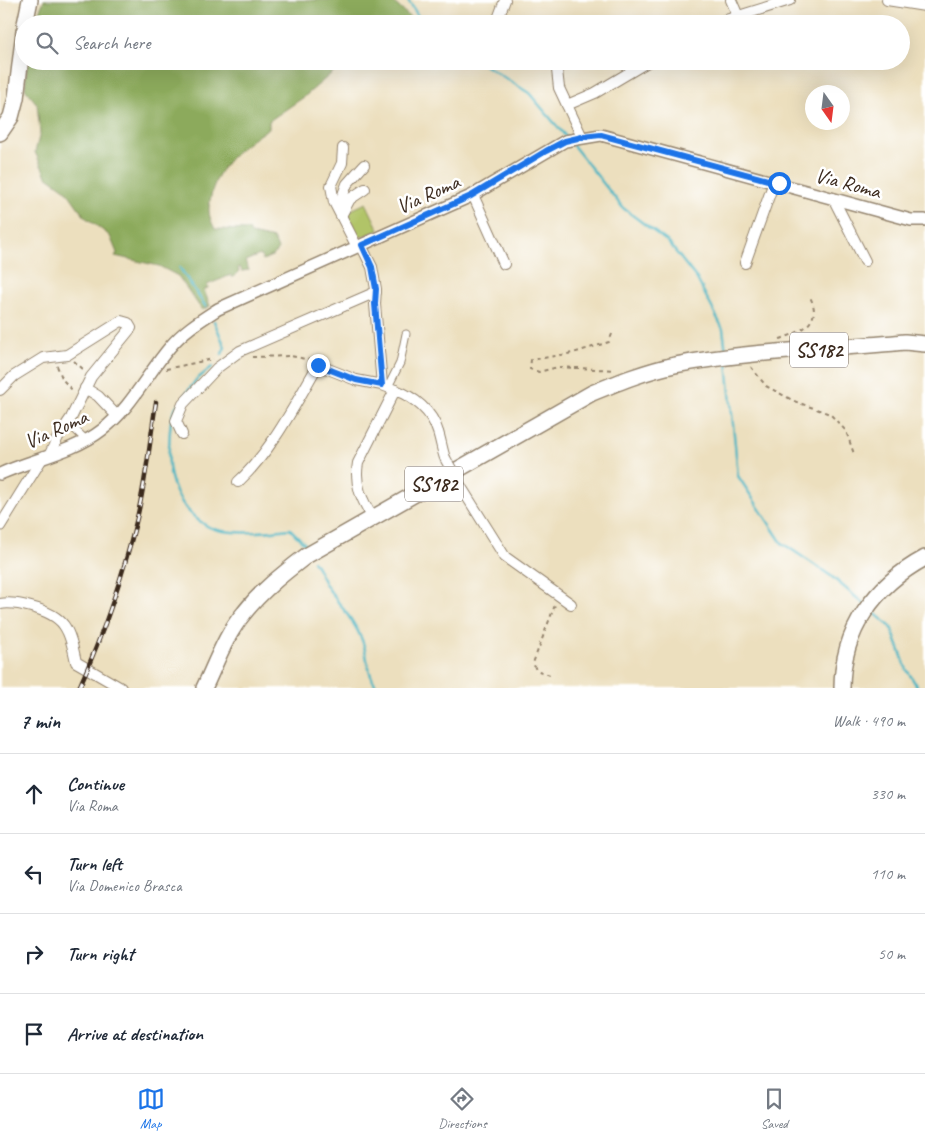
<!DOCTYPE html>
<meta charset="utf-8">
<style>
body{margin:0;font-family:Caveat,sans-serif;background:#f6f6f7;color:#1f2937}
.compass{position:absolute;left:805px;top:85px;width:45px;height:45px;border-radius:50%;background:#fff;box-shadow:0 5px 20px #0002;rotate:166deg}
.stop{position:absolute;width:15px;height:15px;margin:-11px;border:4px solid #1a73e8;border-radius:50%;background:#fff}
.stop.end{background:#1a73e8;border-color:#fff;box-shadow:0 1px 5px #0008}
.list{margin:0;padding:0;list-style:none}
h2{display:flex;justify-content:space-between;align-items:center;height:65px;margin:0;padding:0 20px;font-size:21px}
h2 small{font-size:16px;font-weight:400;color:#747a83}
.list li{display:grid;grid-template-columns:32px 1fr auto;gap:15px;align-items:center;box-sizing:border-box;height:80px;padding:0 20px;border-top:1px solid #e0e1e3}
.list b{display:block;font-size:19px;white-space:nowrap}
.list p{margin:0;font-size:16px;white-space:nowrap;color:#747a83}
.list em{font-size:16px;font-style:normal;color:#747a83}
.icon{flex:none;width:28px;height:28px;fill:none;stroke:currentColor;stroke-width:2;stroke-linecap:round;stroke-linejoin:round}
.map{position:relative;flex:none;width:925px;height:688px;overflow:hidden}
.search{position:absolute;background:#fff;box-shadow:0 5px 20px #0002;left:15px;right:15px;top:15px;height:55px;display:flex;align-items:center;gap:12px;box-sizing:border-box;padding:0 18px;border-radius:28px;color:#747a83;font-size:19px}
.sheet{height:385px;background:#fff}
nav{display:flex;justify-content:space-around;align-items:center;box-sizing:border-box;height:70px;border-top:1px solid #e0e1e3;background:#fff;font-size:14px;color:#747a83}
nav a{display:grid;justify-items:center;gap:2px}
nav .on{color:#1a73e8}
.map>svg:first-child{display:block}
.green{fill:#b1c467;stroke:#767742}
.forest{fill:#8caa5c;stroke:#646a3d}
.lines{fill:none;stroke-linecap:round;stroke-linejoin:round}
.stream{stroke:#48b5c3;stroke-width:2.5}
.pedestrian-casing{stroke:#94846e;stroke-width:9}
.minor-casing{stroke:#94846e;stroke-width:12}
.tertiary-casing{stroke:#94846e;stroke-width:14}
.primary-casing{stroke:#94846e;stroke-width:18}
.path{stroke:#94846e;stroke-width:2;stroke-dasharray:4 4;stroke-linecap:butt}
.pedestrian{stroke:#fff;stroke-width:7}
.minor{stroke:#fff;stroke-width:10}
.tertiary{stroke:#fff;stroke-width:11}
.primary{stroke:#fff;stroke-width:15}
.rail-casing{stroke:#3b2a1e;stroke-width:4.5}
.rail{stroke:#fff;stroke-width:2.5;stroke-dasharray:8;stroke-linecap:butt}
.minor-bridge-casing{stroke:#94846e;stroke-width:12;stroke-linecap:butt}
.minor-bridge{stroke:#fff;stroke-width:10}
.route{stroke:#1a73e8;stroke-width:6}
.labels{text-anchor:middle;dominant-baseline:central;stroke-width:5;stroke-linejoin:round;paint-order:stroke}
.shield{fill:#fff;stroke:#766a62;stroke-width:1}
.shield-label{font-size:20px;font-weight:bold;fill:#3b2a1e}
.street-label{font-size:21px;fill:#3b2a1e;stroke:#fff}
</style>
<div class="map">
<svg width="925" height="688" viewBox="0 0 925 688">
<rect width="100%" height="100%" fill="#fff"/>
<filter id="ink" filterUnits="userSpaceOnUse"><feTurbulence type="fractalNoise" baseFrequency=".02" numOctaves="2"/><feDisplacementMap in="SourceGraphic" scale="10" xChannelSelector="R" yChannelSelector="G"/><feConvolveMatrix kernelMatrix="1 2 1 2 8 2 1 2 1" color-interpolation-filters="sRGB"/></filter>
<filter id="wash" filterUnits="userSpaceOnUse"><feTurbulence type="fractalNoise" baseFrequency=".0096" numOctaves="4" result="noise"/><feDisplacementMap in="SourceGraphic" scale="20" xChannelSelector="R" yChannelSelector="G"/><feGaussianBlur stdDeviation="1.12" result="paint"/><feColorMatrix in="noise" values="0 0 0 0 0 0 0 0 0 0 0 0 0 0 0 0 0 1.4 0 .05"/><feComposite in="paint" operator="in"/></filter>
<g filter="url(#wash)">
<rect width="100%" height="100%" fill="#ecdfbe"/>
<path class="green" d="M366,203L379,230L361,237C354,232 347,219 349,211Z"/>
<g class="forest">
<polygon points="44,0 391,0 412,19 406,24 34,24"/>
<path d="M27,61H346L304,97L269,121V128C244,145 220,161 212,192C208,208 207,214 215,229L249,230L251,234L274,239L278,249L274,255L263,260L260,255L245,261L249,270L242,271L240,267L238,268L239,272L232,278L231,275L207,285L208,288L204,290L210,306L202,310L178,276L159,266L115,256L117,253L110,236L85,217L66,190L46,176L35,152L40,133L37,104L25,89Z"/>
</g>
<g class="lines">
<g class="stream">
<polyline points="408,0 423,24"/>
<polyline points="478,61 529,93 567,138"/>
<polyline points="572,144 623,208 668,242 697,279 723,329 726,352"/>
<polyline points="180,268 206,307"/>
<polyline points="214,321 225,347 222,354"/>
<polyline points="727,362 738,476 782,543 831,576 864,604"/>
<polyline points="185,395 196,380 212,367"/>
<path d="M178,404C169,416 170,433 169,448C166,479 179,510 207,526C224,536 270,532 290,529L307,546"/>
<path d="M313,561C319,569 321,577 326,585C338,604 354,619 362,640C368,655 367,676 378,688"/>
<polyline points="872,611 891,627 907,670 918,688"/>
</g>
</g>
</g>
<g filter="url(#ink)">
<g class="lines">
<g class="pedestrian-casing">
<g id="pedestrian">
<polyline points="388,387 400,363 406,334"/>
<polyline points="68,423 86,440"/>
</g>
</g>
<g class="minor-casing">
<g id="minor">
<polyline points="731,0 738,16"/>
<polyline points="887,0 925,6"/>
<polyline points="496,24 505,0"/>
<polyline points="713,24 790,0"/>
<polyline points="556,61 559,88 582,137"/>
<polyline points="567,105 595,93 649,61"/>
<polyline points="343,148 342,163 331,186 334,202 357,247"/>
<polyline points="473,195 504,264"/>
<polyline points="833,198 865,261"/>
<polyline points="338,208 347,184 364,165"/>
<polyline points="342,214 350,199 365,189"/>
<path d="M361,245L372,267L376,289L375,304L382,385L395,390L358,463C354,485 362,500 373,518"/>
<polyline points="745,263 774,182"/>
<polyline points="85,388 98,396 117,416"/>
<polyline points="0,390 14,376 43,358 67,355 121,321 128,323 131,328 91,377 71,418 58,437 50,454"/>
<path d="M395,390C414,397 432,411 438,432C441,441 442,450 445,458"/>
<polyline points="182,434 176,421 183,404 217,368 240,351 376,292"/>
<path d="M238,482C273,449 294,406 318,365L356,380L382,385"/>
<polyline points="461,487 505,557 571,604"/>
<polyline points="0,526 43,457"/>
<path d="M0,604C11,602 20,604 31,607C66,616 69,629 76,662L121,688"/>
</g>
</g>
<g class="tertiary-casing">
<path id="tertiary" d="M0,474C33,459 74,452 102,430C131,408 147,374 170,347C183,331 201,320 218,309L471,196L565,141L601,135L911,220H925"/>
</g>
<g class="primary-casing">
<g id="primary">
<polyline points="25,24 30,0"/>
<polyline points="0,133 11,117 16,98 24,31"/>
<path d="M204,688C216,663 226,634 244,613C262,590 284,573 306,556L592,393C619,382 646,371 675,365C748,351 830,349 905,342L925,344"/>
<path d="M842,688C842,630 875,585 925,558"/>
</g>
</g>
<g class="path">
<polyline points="612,334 609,342 573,353 531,360 530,369 539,372 558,367 615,370"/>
<path d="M780,339C801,332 823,322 810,297"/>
<polyline points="252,357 291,356 310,360"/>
<polyline points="74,361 84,370"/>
<polyline points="57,366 63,380 73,391"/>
<polyline points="751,367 766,386 794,401 830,414 846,431 854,454"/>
<polyline points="166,369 213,359"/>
<polyline points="550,675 536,670 533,663 555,605"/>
</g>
<use href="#pedestrian" class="pedestrian"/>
<use href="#minor" class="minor"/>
<use href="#tertiary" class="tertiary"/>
<use href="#primary" class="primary"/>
<g class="rail-casing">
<path id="rail" d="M79,688C103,634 123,576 137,518C146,480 150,441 156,402"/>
</g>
<use href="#rail" class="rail"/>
<g class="minor-bridge-casing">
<polyline id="minor-bridge" points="445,458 461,487"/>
</g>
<use href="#minor-bridge" class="minor-bridge"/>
</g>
</g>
<g class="lines" filter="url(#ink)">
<polyline class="route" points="318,365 356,380 382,385 375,304 376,289 372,267 362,245 471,196 546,151 565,141 582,137 601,135 779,183"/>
</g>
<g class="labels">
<g class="shield">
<rect x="790" y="332.5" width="58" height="35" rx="4"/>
<rect x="405" y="466.5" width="58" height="35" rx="4"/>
</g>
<g class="shield-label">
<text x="819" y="350">SS182</text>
<text x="434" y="484">SS182</text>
</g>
<g class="street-label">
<text transform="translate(848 183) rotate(15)">Via Roma</text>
<text transform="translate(428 194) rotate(-24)">Via Roma</text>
<text transform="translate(56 429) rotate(-24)">Via Roma</text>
</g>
</g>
</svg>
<svg class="compass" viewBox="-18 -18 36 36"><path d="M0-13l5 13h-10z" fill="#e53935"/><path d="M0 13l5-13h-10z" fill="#747a83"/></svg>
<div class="stop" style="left:779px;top:183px"></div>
<div class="stop end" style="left:318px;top:365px"></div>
<div class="search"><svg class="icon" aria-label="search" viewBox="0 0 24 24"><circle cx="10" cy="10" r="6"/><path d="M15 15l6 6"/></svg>Search here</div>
</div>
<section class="sheet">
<h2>7 min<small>Walk · 490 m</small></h2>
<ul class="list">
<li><svg class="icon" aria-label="ahead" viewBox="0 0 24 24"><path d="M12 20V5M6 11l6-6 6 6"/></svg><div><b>Continue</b><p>Via Roma</p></div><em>330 m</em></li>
<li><svg class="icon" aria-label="left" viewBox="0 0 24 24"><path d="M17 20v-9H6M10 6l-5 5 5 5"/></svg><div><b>Turn left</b><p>Via Domenico Brasca</p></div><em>110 m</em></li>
<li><svg class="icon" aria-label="right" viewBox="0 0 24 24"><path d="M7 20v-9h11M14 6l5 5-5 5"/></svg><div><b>Turn right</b></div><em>50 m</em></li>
<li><svg class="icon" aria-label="arrive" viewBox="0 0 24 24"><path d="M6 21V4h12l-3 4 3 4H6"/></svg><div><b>Arrive at destination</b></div></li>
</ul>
</section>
<nav>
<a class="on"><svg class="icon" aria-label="map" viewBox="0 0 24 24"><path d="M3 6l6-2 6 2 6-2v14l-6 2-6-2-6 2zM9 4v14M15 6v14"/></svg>Map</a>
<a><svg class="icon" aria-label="directions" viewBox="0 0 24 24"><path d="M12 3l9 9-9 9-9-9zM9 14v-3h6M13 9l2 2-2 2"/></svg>Directions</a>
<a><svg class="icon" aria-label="saved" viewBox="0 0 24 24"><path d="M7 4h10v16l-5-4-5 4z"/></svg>Saved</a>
</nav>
